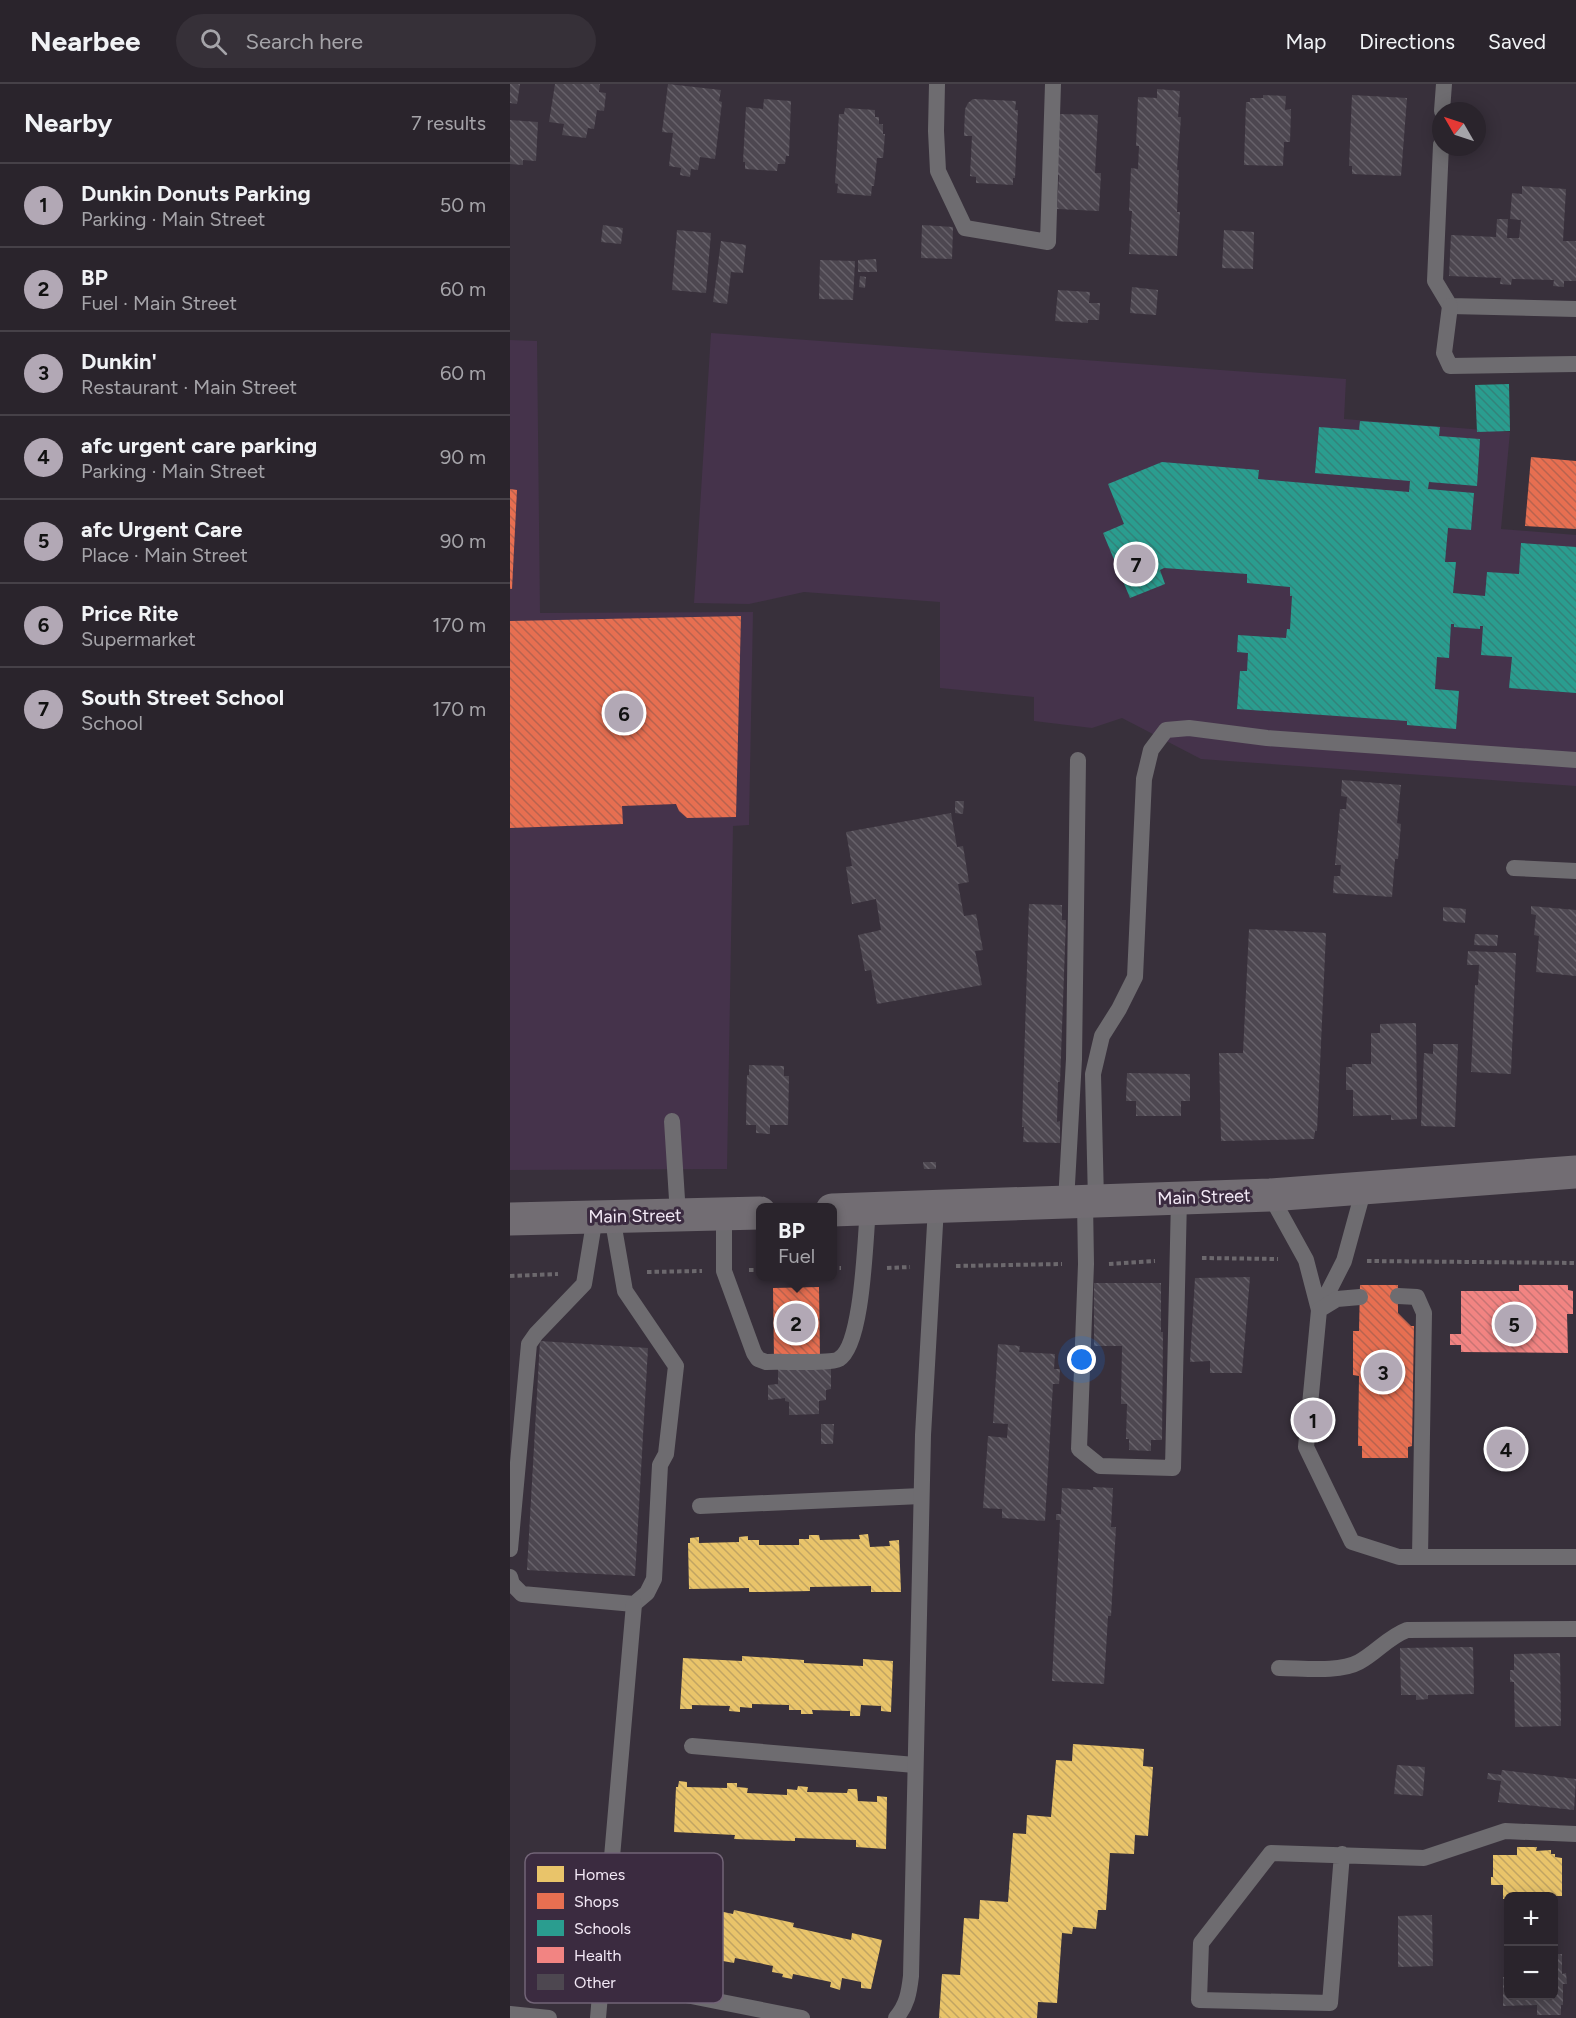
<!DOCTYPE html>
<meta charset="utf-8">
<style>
body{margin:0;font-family:Figtree,sans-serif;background:#363038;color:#f1f3f6}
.controls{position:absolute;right:18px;bottom:18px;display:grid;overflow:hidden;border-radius:9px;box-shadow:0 3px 15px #0003}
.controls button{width:54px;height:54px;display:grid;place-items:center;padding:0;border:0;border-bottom:2px solid #464148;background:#2a242c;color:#f1f3f6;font:30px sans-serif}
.compass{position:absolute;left:922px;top:18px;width:54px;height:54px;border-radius:50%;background:#2a242c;box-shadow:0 3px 15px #0003;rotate:309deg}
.you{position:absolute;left:572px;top:1276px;width:21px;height:21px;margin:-15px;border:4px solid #fff;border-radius:50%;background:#1a73e8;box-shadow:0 0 0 9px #1a73e833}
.badge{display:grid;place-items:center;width:39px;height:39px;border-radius:50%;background:#b2a8b5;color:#111;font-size:20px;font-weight:700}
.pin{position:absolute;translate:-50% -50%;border:3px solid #fff;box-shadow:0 2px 6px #0006}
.popup{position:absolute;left:246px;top:1119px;width:81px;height:78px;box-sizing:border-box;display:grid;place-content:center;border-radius:9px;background:#2a242c;filter:drop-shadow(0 2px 4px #0005);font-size:20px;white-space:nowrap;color:#a5a4a9}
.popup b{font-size:22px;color:#f1f3f6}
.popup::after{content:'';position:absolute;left:50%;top:100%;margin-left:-12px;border:12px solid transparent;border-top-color:#2a242c}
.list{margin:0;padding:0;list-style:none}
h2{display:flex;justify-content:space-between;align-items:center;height:78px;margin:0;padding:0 24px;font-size:26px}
h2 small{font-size:20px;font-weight:400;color:#a5a4a9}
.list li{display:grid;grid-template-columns:39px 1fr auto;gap:18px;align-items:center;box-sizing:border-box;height:84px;padding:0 24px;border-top:2px solid #464148}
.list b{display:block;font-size:22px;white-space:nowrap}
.list p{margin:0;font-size:20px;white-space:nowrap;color:#a5a4a9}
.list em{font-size:20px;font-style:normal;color:#a5a4a9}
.icon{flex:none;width:33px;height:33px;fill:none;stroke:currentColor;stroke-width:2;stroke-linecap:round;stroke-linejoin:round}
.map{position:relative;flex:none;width:1066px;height:1934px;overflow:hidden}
header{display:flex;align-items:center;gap:36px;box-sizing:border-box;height:84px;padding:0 30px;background:#2a242c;border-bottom:2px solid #464148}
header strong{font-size:28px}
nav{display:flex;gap:33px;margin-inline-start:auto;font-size:21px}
.search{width:420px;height:54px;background:#363038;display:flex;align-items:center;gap:15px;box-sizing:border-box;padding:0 21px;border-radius:33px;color:#a5a4a9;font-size:22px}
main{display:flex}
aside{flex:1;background:#2a242c}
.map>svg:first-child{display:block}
.built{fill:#45334b}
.homes{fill:url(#homes-back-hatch)}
.shops{fill:url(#shops-back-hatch)}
.schools{fill:url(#schools-back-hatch)}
.health{fill:url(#health-back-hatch)}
.building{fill:url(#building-back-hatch)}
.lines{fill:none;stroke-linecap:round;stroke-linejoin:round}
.path{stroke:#6c686d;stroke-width:4;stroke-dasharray:4.5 3;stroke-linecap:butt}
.lane{stroke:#6e6c70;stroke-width:16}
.secondary{stroke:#726d73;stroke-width:33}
.labels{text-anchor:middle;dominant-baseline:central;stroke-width:6;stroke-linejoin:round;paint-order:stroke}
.street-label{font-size:18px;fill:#f3e9f6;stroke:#3b2b40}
.key{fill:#3b2b40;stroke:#726477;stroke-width:1.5}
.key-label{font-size:16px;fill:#f3e9f6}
</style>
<header>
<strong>Nearbee</strong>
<div class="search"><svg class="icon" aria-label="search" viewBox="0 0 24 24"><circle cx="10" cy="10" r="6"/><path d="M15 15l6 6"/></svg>Search here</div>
<nav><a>Map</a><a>Directions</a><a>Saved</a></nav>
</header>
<main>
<aside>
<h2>Nearby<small>7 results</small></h2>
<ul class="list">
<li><span class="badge">1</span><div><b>Dunkin Donuts Parking</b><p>Parking · Main Street</p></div><em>50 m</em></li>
<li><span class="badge">2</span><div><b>BP</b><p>Fuel · Main Street</p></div><em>60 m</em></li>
<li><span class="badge">3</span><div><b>Dunkin'</b><p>Restaurant · Main Street</p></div><em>60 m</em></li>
<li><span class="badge">4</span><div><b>afc urgent care parking</b><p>Parking · Main Street</p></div><em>90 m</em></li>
<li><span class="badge">5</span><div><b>afc Urgent Care</b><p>Place · Main Street</p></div><em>90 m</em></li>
<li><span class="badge">6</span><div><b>Price Rite</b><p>Supermarket</p></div><em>170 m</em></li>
<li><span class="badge">7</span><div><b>South Street School</b><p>School</p></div><em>170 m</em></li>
</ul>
</aside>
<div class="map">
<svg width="1066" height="1934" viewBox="0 0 1066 1934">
<defs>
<pattern id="homes-back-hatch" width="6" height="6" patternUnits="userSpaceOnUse" patternTransform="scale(1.5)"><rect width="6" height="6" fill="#e9c46a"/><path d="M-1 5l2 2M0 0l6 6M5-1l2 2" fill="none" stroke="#c1a462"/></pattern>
<pattern id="shops-back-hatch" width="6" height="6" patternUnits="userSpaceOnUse" patternTransform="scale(1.5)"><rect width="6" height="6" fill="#e76f51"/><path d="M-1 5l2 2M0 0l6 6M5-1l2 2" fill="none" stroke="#b8634f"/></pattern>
<pattern id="schools-back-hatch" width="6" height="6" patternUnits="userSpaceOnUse" patternTransform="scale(1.5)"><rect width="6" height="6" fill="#2a9d8f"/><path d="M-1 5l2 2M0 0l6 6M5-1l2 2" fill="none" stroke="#33837a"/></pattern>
<pattern id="health-back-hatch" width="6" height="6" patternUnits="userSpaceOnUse" patternTransform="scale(1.5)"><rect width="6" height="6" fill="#f28482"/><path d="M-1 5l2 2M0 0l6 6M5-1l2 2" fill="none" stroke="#c87474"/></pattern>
<pattern id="building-back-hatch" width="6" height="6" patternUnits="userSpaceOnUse" patternTransform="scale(1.5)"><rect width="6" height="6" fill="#4d4750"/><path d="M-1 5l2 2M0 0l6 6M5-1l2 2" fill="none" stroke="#67626a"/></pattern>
</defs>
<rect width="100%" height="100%" fill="#38303b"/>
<g class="built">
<polygon points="201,249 836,295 834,335 1000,348 991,445 1066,451 1066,702 691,675 612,634 582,644 524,637 524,613 430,604 430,518 294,508 239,520 184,519"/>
<polygon points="0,256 27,257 30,529 243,528 239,741 223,742 217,1085 0,1086"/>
</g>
<g class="homes">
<polygon points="358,1450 360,1463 380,1462 379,1457 389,1456 391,1508 361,1508 361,1502 300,1503 300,1507 253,1508 239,1508 239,1504 179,1505 178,1459 180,1459 180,1454 189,1453 189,1459 229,1458 229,1453 238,1452 238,1456 249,1456 249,1461 289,1461 289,1455 299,1455 299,1451 309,1451 310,1456 350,1455 349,1451"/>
<polygon points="232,1572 294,1576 294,1579 353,1582 353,1575 383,1577 381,1628 371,1627 371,1622 351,1621 350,1632 340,1632 340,1627 302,1626 303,1630 291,1630 291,1626 279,1626 279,1621 242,1620 242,1624 230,1623 230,1628 219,1627 220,1622 182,1621 182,1625 170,1625 173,1574 232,1577"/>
<polygon points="563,1660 634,1665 633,1682 643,1683 638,1752 625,1751 624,1770 600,1769 596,1826 588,1826 586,1845 563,1843 562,1850 552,1849 547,1919 528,1918 527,1934 429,1934 432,1890 450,1891 454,1834 469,1835 470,1816 498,1818 503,1749 516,1750 517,1731 541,1733 546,1676 562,1677"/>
<polygon points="169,1697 177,1698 177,1703 217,1704 217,1699 227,1699 227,1703 238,1704 237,1709 277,1711 277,1705 287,1706 288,1702 298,1703 297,1708 337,1709 338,1705 347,1705 348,1717 367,1718 367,1712 377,1713 376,1765 346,1763 346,1756 285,1754 285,1757 224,1755 225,1751 164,1748 166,1703 168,1703"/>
<polygon points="1007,1763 1027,1763 1026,1767 1041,1766 1041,1770 1045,1770 1045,1773 1052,1774 1052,1812 999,1812 999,1815 993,1815 993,1801 981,1801 981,1793 983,1793 983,1771 1007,1771"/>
<polygon points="163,1817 223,1830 224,1826 284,1839 283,1843 341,1856 342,1849 372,1856 361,1905 351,1904 351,1898 332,1894 330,1906 320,1903 321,1898 283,1890 282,1895 272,1893 273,1890 262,1888 263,1882 225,1874 224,1879 213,1877 212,1881 201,1879 203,1873 166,1866 165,1871 154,1869 155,1863 153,1863"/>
</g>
<g class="shops">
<polygon points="1021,373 1066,377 1066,445 1015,442"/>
<polygon points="0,405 7,406 2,505 0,505"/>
<polygon points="231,532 226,733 177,734 169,727 166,720 112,722 113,740 0,744 0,537"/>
<polygon points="850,1201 888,1201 888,1229 901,1242 904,1242 902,1362 898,1363 898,1374 852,1374 852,1362 848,1362 849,1292 843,1291 843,1247 849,1247"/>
<polygon points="309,1203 310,1275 264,1276 263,1204"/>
</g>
<g class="schools">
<polygon points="999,300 1000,347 967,348 965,301"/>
<polygon points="850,337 930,343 929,352 970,355 967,402 919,398 918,405 964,409 961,446 938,444 935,478 946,478 943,509 975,512 977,488 1009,490 1011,459 1066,463 1066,609 999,604 1002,573 971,571 973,542 970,542 970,545 944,543 944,540 941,540 939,574 927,573 925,605 949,607 946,645 897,641 897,637 727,625 730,587 737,587 738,569 727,568 728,551 776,554 777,545 780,545 782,512 780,512 780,503 737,499 737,490 654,484 650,486 655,500 620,514 593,449 614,440 598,400 652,378 749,386 748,395 899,408 900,397 805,389 809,343 849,346"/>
</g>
<polygon class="health" points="1009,1201 1058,1201 1058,1206 1063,1207 1063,1230 1057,1230 1058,1269 951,1268 951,1261 940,1261 940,1250 951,1250 951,1207 1009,1207"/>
<g class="building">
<polygon points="0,0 10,0 7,20 0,19"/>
<polygon points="45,0 90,0 89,8 96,9 94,27 87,26 84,45 78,44 76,54 52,51 54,40 39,38"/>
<polygon points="158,0 211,6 209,17 212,18 205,75 190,73 188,86 181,85 180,93 170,91 171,84 159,82 163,49 152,48"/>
<polygon points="647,5 670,7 668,33 671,33 667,86 669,86 667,128 670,128 667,172 619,170 622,127 619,127 621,84 628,85 629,62 626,62 628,13 647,14"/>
<polygon points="753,11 776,12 775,26 781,25 780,58 774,58 773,82 734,81 736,18 740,18 740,14 753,14"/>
<polygon points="842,11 897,14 891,92 842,90 842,82 839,82"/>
<polygon points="254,15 281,17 279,72 276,72 275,80 268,80 267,87 235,85 235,78 233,78 236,23 253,25"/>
<polygon points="463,15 506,17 505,26 508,26 505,94 503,94 503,101 466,99 466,93 460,92 462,52 454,52 455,25 458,19"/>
<polygon points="335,24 365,26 365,33 369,33 369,40 373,40 373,50 375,50 373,74 367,74 364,102 362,102 361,112 327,109 328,100 325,99 329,30 334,30"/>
<polygon points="548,30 588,31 585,89 591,89 589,127 547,125 549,91 545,91"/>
<polygon points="0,36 28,38 26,77 13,76 13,81 0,80"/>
<polygon points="1012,102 1056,105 1053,157 1066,157 1066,197 1054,197 1054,203 1043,202 1044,196 1002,195 1001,201 990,200 991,194 939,192 941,151 986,153 987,135 998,135 997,154 1009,154 1011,136 1000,135 1002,109 1012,110"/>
<polygon points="93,141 113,144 111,160 91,158"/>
<polygon points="412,141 443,143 442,175 411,174"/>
<polygon points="167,146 201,149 196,209 162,206"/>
<polygon points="714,146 744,148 743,185 712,184"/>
<polygon points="211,157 236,161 233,189 221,188 217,220 203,218"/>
<polygon points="366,175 367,188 348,188 348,176"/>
<polygon points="310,176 345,177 343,216 309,215"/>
<polygon points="350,192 356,193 355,204 349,203"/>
<polygon points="622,203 648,206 646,231 620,229"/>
<polygon points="548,206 580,208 579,219 590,219 589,236 578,236 578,239 545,237"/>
<polygon points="832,696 891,701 887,739 891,740 888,775 885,775 882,813 823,809 824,792 830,792 831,781 825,781 830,725 836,725 837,713 831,712"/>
<polygon points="445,717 454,717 453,730 445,729"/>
<polygon points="441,729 447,763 453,762 459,798 448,800 454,832 466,830 473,866 465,867 472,901 367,920 361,886 355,887 348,851 371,846 366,815 342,820 336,783 342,782 336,748"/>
<polygon points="519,820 552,821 552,836 556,836 550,998 548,998 547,1038 550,1037 550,1059 513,1058 514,1043 512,1043"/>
<polygon points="1021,822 1066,826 1066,892 1026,888 1029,852 1024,851 1026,831 1021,830"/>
<polygon points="933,823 956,825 955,839 933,837"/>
<polygon points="739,845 816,849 807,1047 805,1047 804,1055 711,1057 709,969 733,969"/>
<polygon points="965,850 988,851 987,862 964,861"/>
<polygon points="958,867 1006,869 1001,990 961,988 965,901 968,901 969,881 957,881"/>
<polygon points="906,939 907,1035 881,1036 881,1031 843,1032 843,1006 836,1006 836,983 842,983 842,980 861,980 861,949 870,949 870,940"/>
<polygon points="923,960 948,960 945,1043 911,1042 914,969 923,970"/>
<polygon points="239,981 274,982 274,992 279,992 278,1041 260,1041 260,1050 246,1049 246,1041 236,1041 237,991 239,991"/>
<polygon points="617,989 680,990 680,1017 671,1017 671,1032 626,1032 626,1017 616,1017"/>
<polygon points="413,1078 426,1078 426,1085 414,1085"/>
<polygon points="740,1193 732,1289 700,1289 700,1277 680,1278 685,1194"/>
<polygon points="584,1199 651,1199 651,1248 653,1248 652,1356 641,1356 641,1367 619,1366 619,1355 616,1355 617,1320 611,1320 612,1262 584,1262"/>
<polygon points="30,1257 138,1264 125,1492 17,1486"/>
<polygon points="488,1260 510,1262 509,1268 545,1270 544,1285 550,1285 549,1300 543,1300 535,1437 492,1434 492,1425 473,1424 478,1352 497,1354 498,1340 483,1339"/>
<polygon points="321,1282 321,1305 316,1306 316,1316 309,1317 309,1330 279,1331 279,1318 275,1317 275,1314 258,1316 258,1301 268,1300 268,1284"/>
<polygon points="311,1340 324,1340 323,1360 311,1360"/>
<polygon points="583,1403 603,1404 601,1443 606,1443 601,1532 598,1532 594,1600 542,1597 550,1436 546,1436 546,1430 551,1430 552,1404 583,1406"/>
<polygon points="963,1563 964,1610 918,1611 918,1615 906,1616 906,1611 891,1611 890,1564"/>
<polygon points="1050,1569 1051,1642 1005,1643 1004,1598 1000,1598 1000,1586 1004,1586 1004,1570"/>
<polygon points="887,1681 915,1683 913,1712 884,1710"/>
<polygon points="992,1686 1066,1695 1064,1726 988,1718 991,1697 977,1695 978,1689 991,1691"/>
<polygon points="922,1831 923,1882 888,1883 888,1832"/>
<polygon points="1044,1870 1052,1870 1052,1890 1056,1889 1057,1900 1053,1900 1053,1921 1051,1921 1051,1931 1027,1931 1027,1921 993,1922 993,1893 999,1893 999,1912 1044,1912"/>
</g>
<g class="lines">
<g class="path">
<polyline points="692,1174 768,1175"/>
<polyline points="857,1177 1066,1179"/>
<polyline points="599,1180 645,1177"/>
<polyline points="446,1182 552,1180"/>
<polyline points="322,1184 331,1184"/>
<polyline points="377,1184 400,1183"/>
<polyline points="239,1186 250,1186"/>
<polyline points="137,1188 192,1187"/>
<polyline points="0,1192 48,1190"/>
</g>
<g class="lane">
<polyline points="427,0 426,47 428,87 455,144 538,158 543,0"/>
<polyline points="932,27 934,0"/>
<polyline points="931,61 925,197 940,222 1066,225"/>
<polyline points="940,222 934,269 940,282 1066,280"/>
<polyline points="1004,784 1066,787"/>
<polyline points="162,1037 168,1131"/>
<polyline points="760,1111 796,1176 809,1226 834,1177 854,1104"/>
<polyline points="586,1117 583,990 592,952 609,925 625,893 634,695 641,666 656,646 679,644 757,654 1066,676"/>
<polyline points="556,1118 564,975 568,676"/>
<polyline points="575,1118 576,1180 569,1365 590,1382 663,1384 669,1114"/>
<path d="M214,1130V1187L244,1269L248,1275L256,1278C269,1277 321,1280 329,1275C353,1261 355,1155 358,1125"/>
<polyline points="888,1212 907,1213 914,1229 910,1473"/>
<polyline points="850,1213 827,1215 809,1226 796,1363 842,1458 889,1473 1066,1473"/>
<polyline points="190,1422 411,1412"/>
<polyline points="0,1465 19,1260 26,1250 74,1200 85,1133"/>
<polyline points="0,1493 2,1500 12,1510 124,1520 137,1509 144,1495 150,1381 156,1370 166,1282 115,1207 102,1132"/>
<path d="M769,1584C792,1584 829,1589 849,1578C866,1569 878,1553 897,1546L1066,1545"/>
<polyline points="182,1662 405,1681"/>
<polyline points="832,1770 820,1919 689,1916 691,1859 761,1769 914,1774 995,1747 1066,1750"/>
<polyline points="176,1911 292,1934"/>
<polyline points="0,1930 39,1934"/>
<polyline points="88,1934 124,1520"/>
<path d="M386,1934C397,1921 399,1909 401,1892L413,1351L426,1123"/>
</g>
<g class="secondary">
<polyline points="322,1126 760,1111 1066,1088"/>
<polyline points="0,1135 250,1129"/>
</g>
</g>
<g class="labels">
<g class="street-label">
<text transform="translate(694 1113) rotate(-2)">Main Street</text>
<text transform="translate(125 1132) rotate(-1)">Main Street</text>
</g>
</g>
<rect x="15" y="1769" width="198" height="150" rx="9" class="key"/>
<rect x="27" y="1782" width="27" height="16" fill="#e9c46a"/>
<rect x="27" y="1809" width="27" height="16" fill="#e76f51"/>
<rect x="27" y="1836" width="27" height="16" fill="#2a9d8f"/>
<rect x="27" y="1863" width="27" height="16" fill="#f28482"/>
<rect x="27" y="1890" width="27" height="16" fill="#4d4750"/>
<g class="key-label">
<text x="64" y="1796">Homes</text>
<text x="64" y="1823">Shops</text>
<text x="64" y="1850">Schools</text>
<text x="64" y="1877">Health</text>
<text x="64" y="1904">Other</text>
</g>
</svg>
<div class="controls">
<button>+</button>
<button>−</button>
</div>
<svg class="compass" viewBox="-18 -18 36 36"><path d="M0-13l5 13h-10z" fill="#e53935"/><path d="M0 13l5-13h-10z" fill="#a5a4a9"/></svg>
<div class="you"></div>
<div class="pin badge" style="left:803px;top:1336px">1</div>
<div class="pin badge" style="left:286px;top:1239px">2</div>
<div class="popup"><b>BP</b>Fuel</div>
<div class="pin badge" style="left:873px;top:1288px">3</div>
<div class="pin badge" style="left:996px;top:1365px">4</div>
<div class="pin badge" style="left:1004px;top:1240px">5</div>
<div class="pin badge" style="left:114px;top:629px">6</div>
<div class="pin badge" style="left:626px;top:480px">7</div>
</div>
</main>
